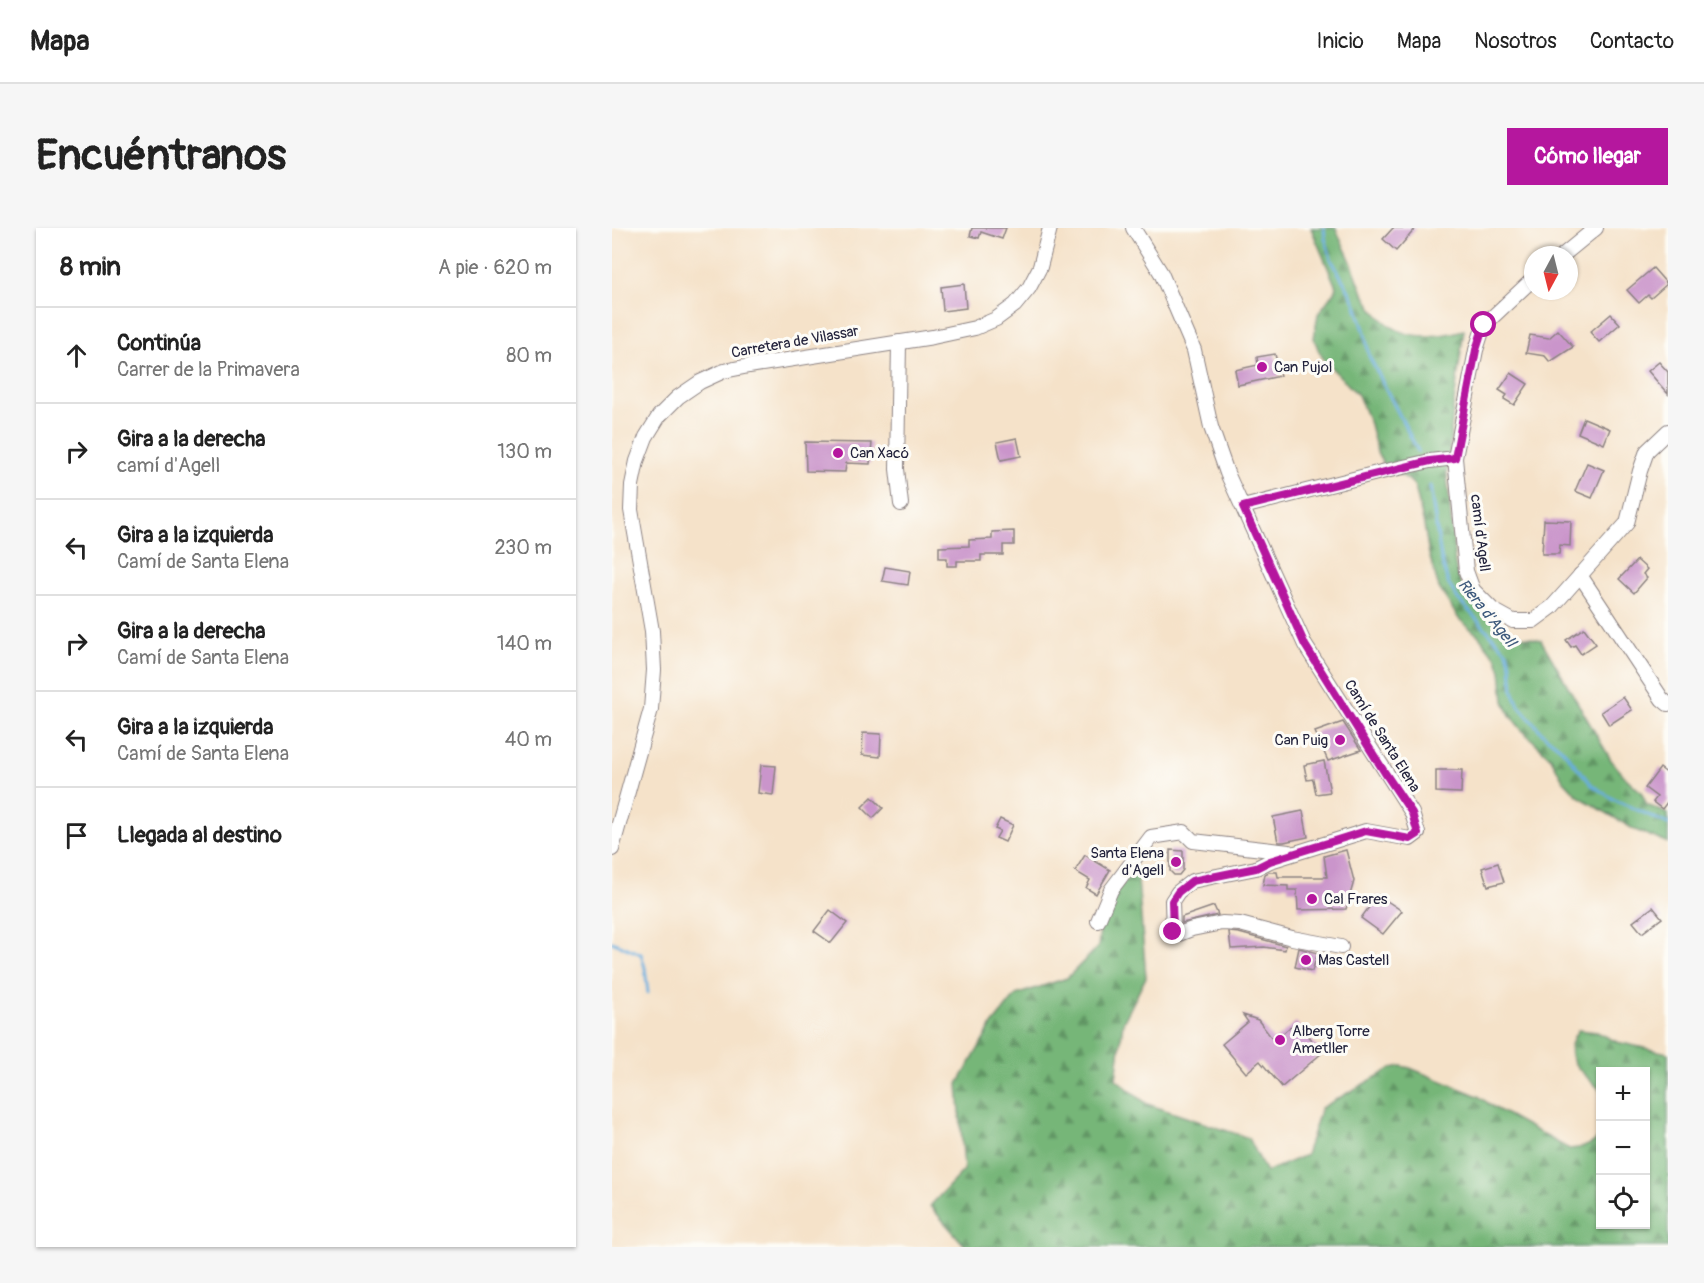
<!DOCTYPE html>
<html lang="es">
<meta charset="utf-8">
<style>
body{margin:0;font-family:Pangolin,sans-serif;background:#f6f6f6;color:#222}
.controls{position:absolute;right:18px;bottom:18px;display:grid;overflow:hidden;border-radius:0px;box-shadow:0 2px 4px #0004}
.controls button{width:54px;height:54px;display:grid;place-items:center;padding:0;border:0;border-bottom:2px solid #e0e0e0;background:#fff;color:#222;font:30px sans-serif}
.compass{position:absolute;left:912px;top:18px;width:54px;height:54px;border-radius:50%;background:#fff;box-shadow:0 2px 4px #0004;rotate:187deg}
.stop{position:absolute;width:18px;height:18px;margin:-14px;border:4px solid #b5179e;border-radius:50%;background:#fff}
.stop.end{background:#b5179e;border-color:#fff;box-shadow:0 2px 6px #0008}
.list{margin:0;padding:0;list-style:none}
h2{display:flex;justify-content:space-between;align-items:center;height:78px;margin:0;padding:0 24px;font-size:26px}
h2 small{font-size:20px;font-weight:400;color:#767676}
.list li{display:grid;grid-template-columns:39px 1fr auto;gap:18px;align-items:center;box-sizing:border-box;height:96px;padding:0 24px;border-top:2px solid #e0e0e0}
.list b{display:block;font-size:22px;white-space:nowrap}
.list p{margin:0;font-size:20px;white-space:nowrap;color:#767676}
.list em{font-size:20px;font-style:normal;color:#767676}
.icon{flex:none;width:33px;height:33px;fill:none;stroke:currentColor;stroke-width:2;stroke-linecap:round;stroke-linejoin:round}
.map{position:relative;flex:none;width:1056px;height:1019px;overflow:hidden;border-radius:0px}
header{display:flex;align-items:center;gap:36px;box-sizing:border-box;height:84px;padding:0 30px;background:#fff;border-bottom:2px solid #e0e0e0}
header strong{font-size:28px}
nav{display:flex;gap:33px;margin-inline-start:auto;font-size:21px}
.intro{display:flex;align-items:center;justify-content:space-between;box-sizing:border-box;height:144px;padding:0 36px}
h1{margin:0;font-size:42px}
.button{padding:15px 27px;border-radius:0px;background:#b5179e;color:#fff;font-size:21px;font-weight:700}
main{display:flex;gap:36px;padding:0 36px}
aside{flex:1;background:#fff;border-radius:0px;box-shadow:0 2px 4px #0004}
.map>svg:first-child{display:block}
.forest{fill:url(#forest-firs);stroke:#4c6c5a;stroke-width:1.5}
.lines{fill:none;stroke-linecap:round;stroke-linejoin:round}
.stream{stroke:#68adde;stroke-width:3}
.building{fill:#ca95cb}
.minor-casing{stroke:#8c8282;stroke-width:16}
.minor{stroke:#fff;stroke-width:14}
.route{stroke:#b5179e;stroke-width:8}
.poi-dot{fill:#b5179e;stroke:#fdfcf7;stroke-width:2}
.labels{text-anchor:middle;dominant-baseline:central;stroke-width:6;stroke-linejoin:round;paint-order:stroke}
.street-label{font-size:15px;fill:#22223b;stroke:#fdfcf7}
.poi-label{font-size:15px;fill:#22223b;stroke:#fdfcf7;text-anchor:start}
.water-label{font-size:16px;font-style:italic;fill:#3e5a7c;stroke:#fdfcf7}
</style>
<header>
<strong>Mapa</strong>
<nav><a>Inicio</a><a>Mapa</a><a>Nosotros</a><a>Contacto</a></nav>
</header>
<div class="intro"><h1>Encuéntranos</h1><a class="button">Cómo llegar</a></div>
<main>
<aside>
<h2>8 min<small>A pie · 620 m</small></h2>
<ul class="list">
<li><svg class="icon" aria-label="ahead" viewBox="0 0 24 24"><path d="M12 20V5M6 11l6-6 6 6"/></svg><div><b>Continúa</b><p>Carrer de la Primavera</p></div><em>80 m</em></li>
<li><svg class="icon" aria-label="right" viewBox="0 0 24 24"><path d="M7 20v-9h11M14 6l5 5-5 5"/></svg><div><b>Gira a la derecha</b><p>camí d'Agell</p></div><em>130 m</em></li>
<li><svg class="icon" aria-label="left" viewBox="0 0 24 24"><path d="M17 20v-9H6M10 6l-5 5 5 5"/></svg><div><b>Gira a la izquierda</b><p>Camí de Santa Elena</p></div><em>230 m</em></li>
<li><svg class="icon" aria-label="right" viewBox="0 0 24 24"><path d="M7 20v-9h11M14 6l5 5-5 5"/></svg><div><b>Gira a la derecha</b><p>Camí de Santa Elena</p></div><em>140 m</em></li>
<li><svg class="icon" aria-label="left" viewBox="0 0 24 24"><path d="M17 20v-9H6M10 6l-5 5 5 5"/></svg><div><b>Gira a la izquierda</b><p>Camí de Santa Elena</p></div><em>40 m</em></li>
<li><svg class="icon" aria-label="arrive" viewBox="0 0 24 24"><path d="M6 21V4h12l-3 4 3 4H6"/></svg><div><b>Llegada al destino</b></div></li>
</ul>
</aside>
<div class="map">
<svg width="1056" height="1019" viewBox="0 0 1056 1019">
<defs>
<pattern id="forest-firs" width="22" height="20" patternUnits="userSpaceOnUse" patternTransform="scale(1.5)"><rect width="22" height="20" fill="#76b678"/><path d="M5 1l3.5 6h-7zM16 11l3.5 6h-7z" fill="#609464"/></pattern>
</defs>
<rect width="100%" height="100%" fill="#fdfcf7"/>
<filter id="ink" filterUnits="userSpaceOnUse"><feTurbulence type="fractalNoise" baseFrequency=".0167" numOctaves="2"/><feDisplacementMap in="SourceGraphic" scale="12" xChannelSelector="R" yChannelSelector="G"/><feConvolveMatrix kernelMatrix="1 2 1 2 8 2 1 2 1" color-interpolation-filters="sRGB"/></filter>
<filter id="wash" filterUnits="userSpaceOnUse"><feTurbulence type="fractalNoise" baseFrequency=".008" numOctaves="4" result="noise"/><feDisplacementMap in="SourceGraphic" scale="24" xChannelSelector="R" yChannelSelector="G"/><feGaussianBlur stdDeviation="1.35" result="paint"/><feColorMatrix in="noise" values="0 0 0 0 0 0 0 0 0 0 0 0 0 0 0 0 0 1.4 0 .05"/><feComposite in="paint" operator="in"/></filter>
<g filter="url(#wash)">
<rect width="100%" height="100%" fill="#f5e2c9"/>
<g class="forest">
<path d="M699,0H724C728,12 734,22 739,34C744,45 747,58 753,68C777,111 808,114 852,102L841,181L835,247L843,336L845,346L853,365L866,378L898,406L929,412L999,532L1014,550L1029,564L1035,577L1056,586V615L1023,602L966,568L951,552L939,530L909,501L898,487L892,473L889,443L885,431L867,408L847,391L827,360L817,326L812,297L803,259C797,248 784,246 774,242L765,224L758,196L746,167L712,132L706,121L702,110L706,86L722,64L724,59Z"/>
<path d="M525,640L534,749L511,795L504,851L535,876L637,910L654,944L694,927L709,880L780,840L789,838L798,840L866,868L883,880L957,921C970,920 980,918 988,908V996H1034V844H988V862C970,842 946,832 966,802L985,804L1005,814L1056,825V1019H354L318,978L352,942L346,856L380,797L404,767L455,750L486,719L491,678Z"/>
</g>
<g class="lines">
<g class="stream">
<polyline points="712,0 713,10 719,31 743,74 753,105 757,128 806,223"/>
<polyline points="818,258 829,330 836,355 846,371 895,424 899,437 901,463 907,478 932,507 950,521 980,557 1001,571 1056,596"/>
<polyline points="0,714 29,726 33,740 36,765"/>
</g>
</g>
<g id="blocks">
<g class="building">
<polygon points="360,0 394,0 390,11 369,4 367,10 358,8"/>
<polygon points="781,0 804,0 784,23 771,11"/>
<polygon points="1041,40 1055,56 1039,70 1036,67 1027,75 1015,62"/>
<polygon points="352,56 354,80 331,83 329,59"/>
<polygon points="999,86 1008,96 987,114 978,104"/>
<polygon points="946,102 961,119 938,134 933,128 914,125 918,107 937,110"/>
<polygon points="663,126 668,148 626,157 623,142 646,137 645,129"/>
<polygon points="1047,134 1056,144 1056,166 1036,143"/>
<polygon points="899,145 916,156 902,177 892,171 895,167 887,162"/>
<polygon points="972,190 998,201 992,216 966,205"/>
<polygon points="405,210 409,228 389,232 385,214"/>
<polygon points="193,214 260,215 258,236 234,235 233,244 194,243"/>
<polygon points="975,235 992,242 980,270 963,263"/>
<polygon points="932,292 959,293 958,318 948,317 947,326 930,326"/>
<polygon points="402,303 402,317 391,317 391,327 369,327 369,333 345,333 345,338 335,338 335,330 327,330 327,319 357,318 357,312 380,311 380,304"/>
<polygon points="1025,332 1035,341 1031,346 1035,350 1022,365 1007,351"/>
<polygon points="273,339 298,343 296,357 270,353"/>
<polygon points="972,400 984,416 969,426 963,417 959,419 954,412"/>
<polygon points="1011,469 1020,482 997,497 989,484"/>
<polygon points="731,494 749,522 716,533 703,504"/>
<polygon points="251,505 269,506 268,529 250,527"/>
<polygon points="712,533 718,564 704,566 701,551 695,552 692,537"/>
<polygon points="149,537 164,538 161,567 146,565"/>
<polygon points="1048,540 1056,546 1056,573 1050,581 1041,574 1045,569 1033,560"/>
<polygon points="824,542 850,542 849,565 824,564"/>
<polygon points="260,569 271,580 261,590 250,579"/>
<polygon points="691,583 696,609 672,614 666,614 661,589"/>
<polygon points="388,591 401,597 393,614 384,610 388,603 383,601"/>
<polygon points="558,622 571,623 571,642 567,647 562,647 558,643"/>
<polygon points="734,622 742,653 734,681 686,682 685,662 676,662 676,658 651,657 653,646 657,644 665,644 666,649 715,649 712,628"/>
<polygon points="473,627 498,642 484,666 474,660 478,652 463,643"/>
<polygon points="886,635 892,654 876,658 870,640"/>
<polygon points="766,667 790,683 771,706 749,690"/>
<polygon points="602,678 606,687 570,695 570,689"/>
<polygon points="1041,679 1050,690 1030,705 1021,694"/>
<polygon points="218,682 235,695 219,715 202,703"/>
<polygon points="617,704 627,705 674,718 673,722 652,719 619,721"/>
<polygon points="687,720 706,725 700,743 683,739"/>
<polygon points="631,787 646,792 662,813 684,794 710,825 670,859 648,833 634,845 610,816 636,794"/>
</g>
</g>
</g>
<g filter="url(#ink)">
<use href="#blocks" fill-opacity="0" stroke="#8c8282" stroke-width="1.5"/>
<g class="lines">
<g class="minor-casing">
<g id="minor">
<polyline points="521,0 549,45 582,122 599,199 615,245 693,417 800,585 806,605 798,611 754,603 658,633 644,640 580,653 566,664 560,673 561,704 564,707 580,701 610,695 628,696 680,710 729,719"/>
<polyline points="951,27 984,0"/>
<polyline points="287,114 285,241 289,276"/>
<polyline points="843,230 864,122 872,97 921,51"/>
<polyline points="631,279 765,245 818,233 843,230 854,343 861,362 881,382 901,393 921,393 940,379 1015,295 1028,243 1035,223 1056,203"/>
<polyline points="968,347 1050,471 1056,476"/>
<polyline points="0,621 39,481 42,442 40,403 19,282 20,257 25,233 34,209 47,188 66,169 88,154 112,143 137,138 321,109 363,100 384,91 403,77 417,60 428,39 438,0"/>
<polyline points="486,693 499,662 539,609 572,604 581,613 677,624"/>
</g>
</g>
<use href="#minor" class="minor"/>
</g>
</g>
<g class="lines" filter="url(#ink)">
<polyline class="route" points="561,704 560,673 566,664 580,653 644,640 658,633 754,603 798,611 806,606 800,585 773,545 693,417 631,279 818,233 843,230 864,122 872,97"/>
</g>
<g class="poi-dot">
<circle cx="650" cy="139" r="6"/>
<circle cx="226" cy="225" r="6"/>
<circle cx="728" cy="512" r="6"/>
<circle cx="564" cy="634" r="6"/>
<circle cx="700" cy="671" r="6"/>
<circle cx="694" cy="732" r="6"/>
<circle cx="668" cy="812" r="6"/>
</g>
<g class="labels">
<g class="street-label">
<text transform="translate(183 114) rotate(-10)">Carretera de Vilassar</text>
<text transform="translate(868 305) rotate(83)">camí d'Agell</text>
<text transform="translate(770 508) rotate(58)">Camí de Santa Elena</text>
</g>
<g class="poi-label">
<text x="662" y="139">Can Pujol</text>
<text x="238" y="225">Can Xacó</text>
<text x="716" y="512" text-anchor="end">Can Puig</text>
<text x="552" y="625" text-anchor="end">Santa Elena<tspan x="552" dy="17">d'Agell</tspan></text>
<text x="712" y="671">Cal Frares</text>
<text x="706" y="732">Mas Castell</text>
<text x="680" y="803">Alberg Torre<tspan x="680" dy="17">Ametller</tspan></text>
</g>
<g class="water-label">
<text transform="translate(875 385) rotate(51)">Riera d'Agell</text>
</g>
</g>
</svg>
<div class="controls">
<button>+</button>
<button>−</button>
<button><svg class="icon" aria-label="locate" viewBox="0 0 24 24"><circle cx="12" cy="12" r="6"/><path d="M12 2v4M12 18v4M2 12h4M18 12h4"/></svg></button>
</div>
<svg class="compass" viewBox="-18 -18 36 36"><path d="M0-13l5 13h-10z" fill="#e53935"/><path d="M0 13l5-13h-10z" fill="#767676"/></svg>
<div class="stop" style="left:872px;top:97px"></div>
<div class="stop end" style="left:561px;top:704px"></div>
</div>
</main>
